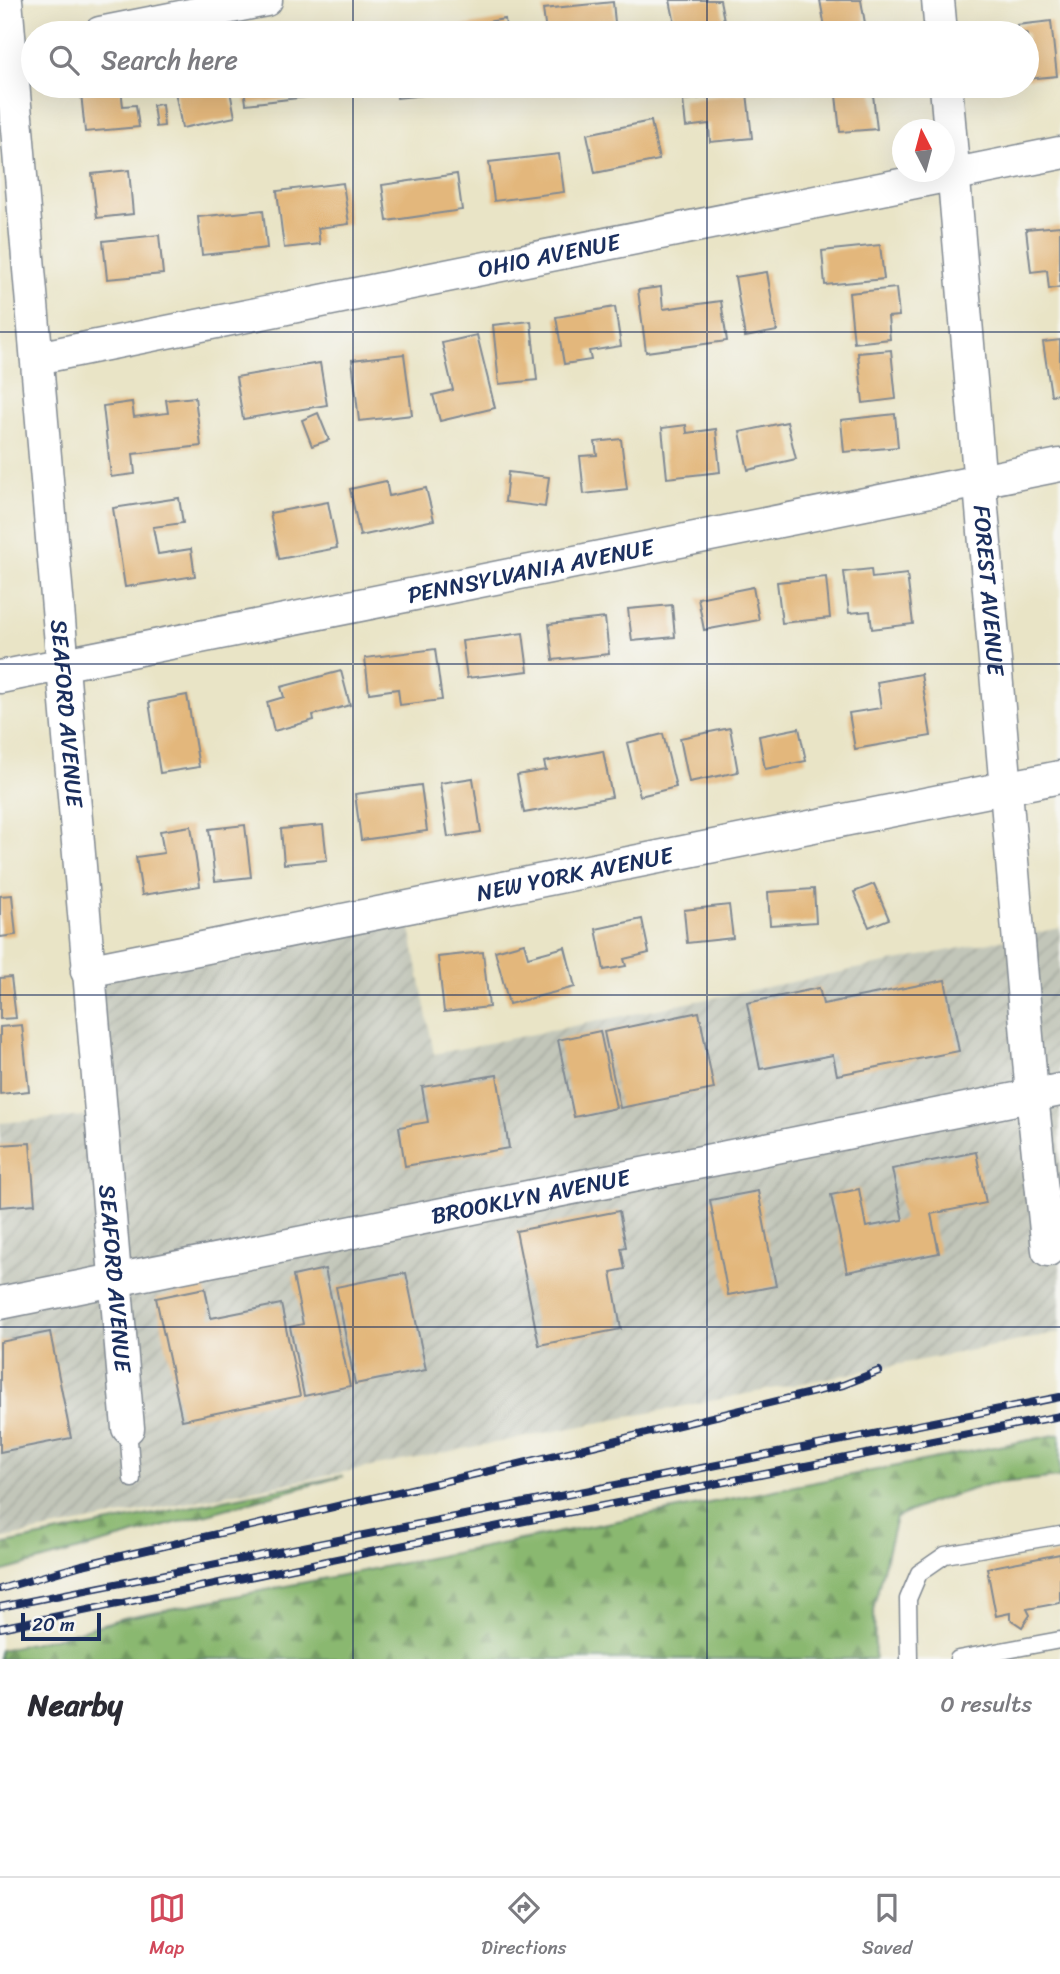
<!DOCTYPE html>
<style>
body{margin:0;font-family:Sriracha,sans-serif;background:#f2f2f3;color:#2b2b33}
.compass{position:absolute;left:892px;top:119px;width:63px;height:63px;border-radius:50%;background:#fff;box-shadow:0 7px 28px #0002;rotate:354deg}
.scale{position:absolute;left:21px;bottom:18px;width:80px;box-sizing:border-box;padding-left:7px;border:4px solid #1b2f5e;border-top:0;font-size:19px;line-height:24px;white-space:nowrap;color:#1b2f5e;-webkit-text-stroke:5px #f6f6f2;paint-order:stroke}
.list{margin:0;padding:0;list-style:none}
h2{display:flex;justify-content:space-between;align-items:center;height:91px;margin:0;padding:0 28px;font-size:30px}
h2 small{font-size:23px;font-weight:400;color:#7c7c81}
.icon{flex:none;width:38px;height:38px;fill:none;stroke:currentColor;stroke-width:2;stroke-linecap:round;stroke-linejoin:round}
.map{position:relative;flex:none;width:1060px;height:1659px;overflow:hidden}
.search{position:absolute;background:#fff;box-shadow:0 7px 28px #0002;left:21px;right:21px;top:21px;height:77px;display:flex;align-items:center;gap:18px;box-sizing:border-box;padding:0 24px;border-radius:38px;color:#7c7c81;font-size:26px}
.sheet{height:217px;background:#fff}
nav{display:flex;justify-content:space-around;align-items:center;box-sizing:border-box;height:98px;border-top:2px solid #e1e1e2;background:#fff;font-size:19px;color:#7c7c81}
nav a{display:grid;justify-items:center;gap:4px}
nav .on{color:#d1495b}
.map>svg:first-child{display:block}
.industrial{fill:url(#industrial-furrows)}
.forest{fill:url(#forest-firs);stroke:#527467;stroke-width:2}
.building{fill:#e3b77b}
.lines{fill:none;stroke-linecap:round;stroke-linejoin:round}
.service-casing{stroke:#828a92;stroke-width:19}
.minor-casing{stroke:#828a92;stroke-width:35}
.service{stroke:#fff;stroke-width:16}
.minor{stroke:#fff;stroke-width:32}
.rail-casing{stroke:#1b2f5e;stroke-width:8}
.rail{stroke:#f6f6f2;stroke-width:5;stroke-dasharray:16;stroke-linecap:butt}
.grid{fill:none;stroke:#1b2f5e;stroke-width:2;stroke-opacity:0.55}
.labels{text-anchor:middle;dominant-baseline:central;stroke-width:5;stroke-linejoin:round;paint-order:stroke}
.street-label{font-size:23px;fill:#1b2f5e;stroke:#f6f6f2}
</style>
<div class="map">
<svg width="1060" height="1659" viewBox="0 0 1060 1659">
<defs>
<pattern id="industrial-furrows" width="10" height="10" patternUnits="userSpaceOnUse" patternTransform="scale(1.75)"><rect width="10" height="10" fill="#c2c6b9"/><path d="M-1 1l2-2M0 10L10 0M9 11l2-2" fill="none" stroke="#a6aaa1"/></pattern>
<pattern id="forest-firs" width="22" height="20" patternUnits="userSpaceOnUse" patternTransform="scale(1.75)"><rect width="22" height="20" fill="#8ab870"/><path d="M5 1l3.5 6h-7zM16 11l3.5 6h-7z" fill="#70965f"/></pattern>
</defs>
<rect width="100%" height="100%" fill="#f6f6f2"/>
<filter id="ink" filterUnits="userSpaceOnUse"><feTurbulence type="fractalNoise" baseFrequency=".0143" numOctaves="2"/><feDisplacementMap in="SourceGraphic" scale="14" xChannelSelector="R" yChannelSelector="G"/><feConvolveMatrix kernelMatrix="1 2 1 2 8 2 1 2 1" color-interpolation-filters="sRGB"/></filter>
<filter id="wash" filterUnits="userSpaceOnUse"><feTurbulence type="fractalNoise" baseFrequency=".00686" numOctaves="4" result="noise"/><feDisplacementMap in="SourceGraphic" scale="28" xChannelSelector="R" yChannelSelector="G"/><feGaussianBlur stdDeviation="1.57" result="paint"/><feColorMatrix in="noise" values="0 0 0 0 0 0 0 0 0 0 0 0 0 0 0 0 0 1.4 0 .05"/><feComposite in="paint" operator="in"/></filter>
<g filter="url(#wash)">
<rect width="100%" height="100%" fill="#e9e4c6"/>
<polygon class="industrial" points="409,923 434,1054 1060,928 1060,1333 0,1539 0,1123 109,1114 90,981"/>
<g class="forest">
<polygon points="1060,1434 1060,1477 989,1484 929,1503 896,1518 874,1605 875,1659 0,1659 0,1650 62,1636 123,1618"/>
<polygon points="343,1476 33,1563 0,1572 0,1545"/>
</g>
<g id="blocks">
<g class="building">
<polygon points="670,0 720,0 724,20 676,29"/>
<polygon points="820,0 861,0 866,29 843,33 826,33"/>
<polygon points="613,2 616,33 546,33 543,9"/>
<polygon points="505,19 507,33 445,33 444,29"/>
<polygon points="1051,21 1057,76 1027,79 1027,33 1018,33 1017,25"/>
<polygon points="174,86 229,86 235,117 182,128"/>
<polygon points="244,86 305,86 306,97 246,104"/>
<polygon points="396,86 432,86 433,94 397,98"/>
<polygon points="835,86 872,86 877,129 840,132"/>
<polygon points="121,89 123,106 136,105 139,127 85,132 81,93"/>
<polygon points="747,93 752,138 710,142 709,124 686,127 683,100"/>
<polygon points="162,104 164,126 156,127 153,105"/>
<polygon points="651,121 659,160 595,173 587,134"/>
<polygon points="559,154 564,192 494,201 489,162"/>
<polygon points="129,170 133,214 97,218 92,174"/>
<polygon points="457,174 462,210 387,221 382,185"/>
<polygon points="343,183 349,224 318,228 320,244 284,248 277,191"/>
<polygon points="263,210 267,248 202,255 198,217"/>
<polygon points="1060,226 1060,287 1049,289 1047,270 1031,272 1026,229"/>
<polygon points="159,235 163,274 107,279 103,241"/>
<polygon points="880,245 884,279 825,285 822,251"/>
<polygon points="767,272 777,331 745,337 735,277"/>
<polygon points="661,287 663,309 721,301 727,341 646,352 638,290"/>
<polygon points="896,288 899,316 888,317 890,339 854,343 849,293"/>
<polygon points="615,307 621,346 589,351 591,360 564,364 556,317"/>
<polygon points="531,321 537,380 499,384 493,325"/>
<polygon points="477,335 495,408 440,421 433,395 453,390 442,343"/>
<polygon points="1060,340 1060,394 1051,395 1043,342"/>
<polygon points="891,350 896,399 863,403 858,353"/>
<polygon points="404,354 412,415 359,421 352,360"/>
<polygon points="320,363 327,405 243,419 236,377"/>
<polygon points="195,397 201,446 133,454 135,474 111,477 103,406 132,402 134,417 168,413 166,400"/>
<polygon points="318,413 329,440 312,446 302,420"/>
<polygon points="895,414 898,447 844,452 841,420"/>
<polygon points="787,422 796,459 748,470 740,432"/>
<polygon points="686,425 687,433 716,429 720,472 667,478 662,428"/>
<polygon points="621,439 627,489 584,494 580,456 597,455 595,442"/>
<polygon points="508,472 549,477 545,507 505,502"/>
<polygon points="386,481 389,496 426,488 434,520 360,536 350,489"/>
<polygon points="179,498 183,523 153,527 158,554 191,549 195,576 125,587 113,508"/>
<polygon points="328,502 337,548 279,559 270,513"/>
<polygon points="871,569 872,578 907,574 913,624 872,629 870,611 849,613 844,572"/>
<polygon points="826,577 830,618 782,623 777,582"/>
<polygon points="753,587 759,620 704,630 698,598"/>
<polygon points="672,605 675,637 632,641 628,609"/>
<polygon points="605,618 609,654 553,660 549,624"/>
<polygon points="523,633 528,671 467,678 462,641"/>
<polygon points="435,649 442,700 400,705 398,689 369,693 365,658"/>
<polygon points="341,671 350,705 313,715 314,720 274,731 267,702 284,697 281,687"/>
<polygon points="921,674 931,736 855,749 849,713 881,708 877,682"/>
<polygon points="187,695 199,767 160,773 149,702"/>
<polygon points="730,728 738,772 689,782 680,738"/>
<polygon points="799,728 806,761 765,769 759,736"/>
<polygon points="663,734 676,787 640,796 627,743"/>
<polygon points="603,751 612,797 524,813 517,775 546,770 544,762"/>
<polygon points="473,778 481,832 448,837 440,783"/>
<polygon points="421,785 427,831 361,840 355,794"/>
<polygon points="245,825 251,877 215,881 209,829"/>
<polygon points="323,825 327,860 284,864 281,829"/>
<polygon points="191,826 200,886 142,895 136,857 164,853 160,831"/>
<polygon points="874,884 889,919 869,927 854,892"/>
<polygon points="814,889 816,922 770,925 768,892"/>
<polygon points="12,895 16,935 0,937 0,896"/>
<polygon points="729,905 733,938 687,943 684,910"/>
<polygon points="642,919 649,953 624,959 626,966 604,970 596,929"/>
<polygon points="524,943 528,957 565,947 575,987 509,1004 495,951"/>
<polygon points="483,952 489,1007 444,1012 438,957"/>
<polygon points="11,977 16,1018 0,1019 0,978"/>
<polygon points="945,980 959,1051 837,1075 833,1055 760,1069 747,1003 819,988 823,1004"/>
<polygon points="699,1012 714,1089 620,1108 604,1032"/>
<polygon points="22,1025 29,1091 0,1094 0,1027"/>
<polygon points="600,1031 616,1108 574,1117 558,1040"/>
<polygon points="497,1075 509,1148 405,1166 399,1127 428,1122 422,1087"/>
<polygon points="30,1143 35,1204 0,1207 0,1145"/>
<polygon points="976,1152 986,1203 931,1214 939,1253 847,1272 831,1195 859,1189 866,1227 903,1220 892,1169"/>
<polygon points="758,1191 776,1286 728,1295 710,1200"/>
<polygon points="619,1211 626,1247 621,1248 625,1269 611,1272 621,1329 539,1345 516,1231"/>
<polygon points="325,1269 350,1386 304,1396 290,1327 303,1324 293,1276"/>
<polygon points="406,1273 426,1370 355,1384 336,1287"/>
<polygon points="205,1288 211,1318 281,1304 300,1396 182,1420 156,1298"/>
<polygon points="50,1332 71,1438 0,1452 0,1342"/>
<polygon points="1060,1554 1060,1603 1027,1609 1030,1615 1022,1627 1010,1619 1010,1613 996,1616 987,1568"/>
</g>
</g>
</g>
<g filter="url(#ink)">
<use href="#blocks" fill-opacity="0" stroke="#828a92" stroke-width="2"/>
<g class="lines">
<g class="service-casing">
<g id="service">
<polyline points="128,1428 132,1479"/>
<polyline points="909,1659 908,1599 919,1573 945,1555 1060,1535"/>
<polyline points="958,1659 1060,1640"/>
</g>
</g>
<g class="minor-casing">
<g id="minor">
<path id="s1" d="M6,0L128,1428"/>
<polyline points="938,0 941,33"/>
<polyline points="100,33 266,0"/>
<path id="s2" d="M946,86L1032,1095L1048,1250"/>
<path id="s3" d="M37,358L1060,153"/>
<path id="s4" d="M0,677L1060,465"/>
<path id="s5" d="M87,971L1060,777"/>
<path id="s6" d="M0,1303L1060,1090"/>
</g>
</g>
<use href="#service" class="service"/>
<use href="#minor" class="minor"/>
<g class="rail-casing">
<g id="rail">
<polyline points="0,1589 82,1565 498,1469 843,1385 879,1371"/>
<polyline points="0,1607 1060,1397"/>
<polyline points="0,1628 449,1536 1060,1416"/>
</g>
</g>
<use href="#rail" class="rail"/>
</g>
</g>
<path class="grid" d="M353,0V33M707,0V33M353,86V1659M707,86V1659M0,332H1060M0,664H1060M0,995H1060M0,1327H1060"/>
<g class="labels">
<g class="street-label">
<text stroke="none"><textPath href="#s3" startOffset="522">OHIO AVENUE</textPath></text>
<text stroke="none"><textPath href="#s4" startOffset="541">PENNSYLVANIA AVENUE</textPath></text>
<text stroke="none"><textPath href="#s2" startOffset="506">FOREST AVENUE</textPath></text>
<text stroke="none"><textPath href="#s1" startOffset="716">SEAFORD AVENUE</textPath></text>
<text stroke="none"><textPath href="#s5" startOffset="497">NEW YORK AVENUE</textPath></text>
<text stroke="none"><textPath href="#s6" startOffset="541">BROOKLYN AVENUE</textPath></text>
<text stroke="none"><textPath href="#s1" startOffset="1283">SEAFORD AVENUE</textPath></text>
</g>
</g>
</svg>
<svg class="compass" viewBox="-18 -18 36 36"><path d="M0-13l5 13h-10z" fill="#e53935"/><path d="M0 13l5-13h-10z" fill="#7c7c81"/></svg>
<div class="scale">20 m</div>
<div class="search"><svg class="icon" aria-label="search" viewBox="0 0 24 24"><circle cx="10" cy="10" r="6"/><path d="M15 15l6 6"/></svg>Search here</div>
</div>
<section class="sheet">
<h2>Nearby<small>0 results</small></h2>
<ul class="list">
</ul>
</section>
<nav>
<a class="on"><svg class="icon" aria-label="map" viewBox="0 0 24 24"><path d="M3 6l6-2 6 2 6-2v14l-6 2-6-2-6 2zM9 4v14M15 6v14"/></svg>Map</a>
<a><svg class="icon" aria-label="directions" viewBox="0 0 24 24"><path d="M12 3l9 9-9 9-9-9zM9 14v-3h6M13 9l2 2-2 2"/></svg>Directions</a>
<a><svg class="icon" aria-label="saved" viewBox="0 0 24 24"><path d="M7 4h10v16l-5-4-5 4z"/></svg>Saved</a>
</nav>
